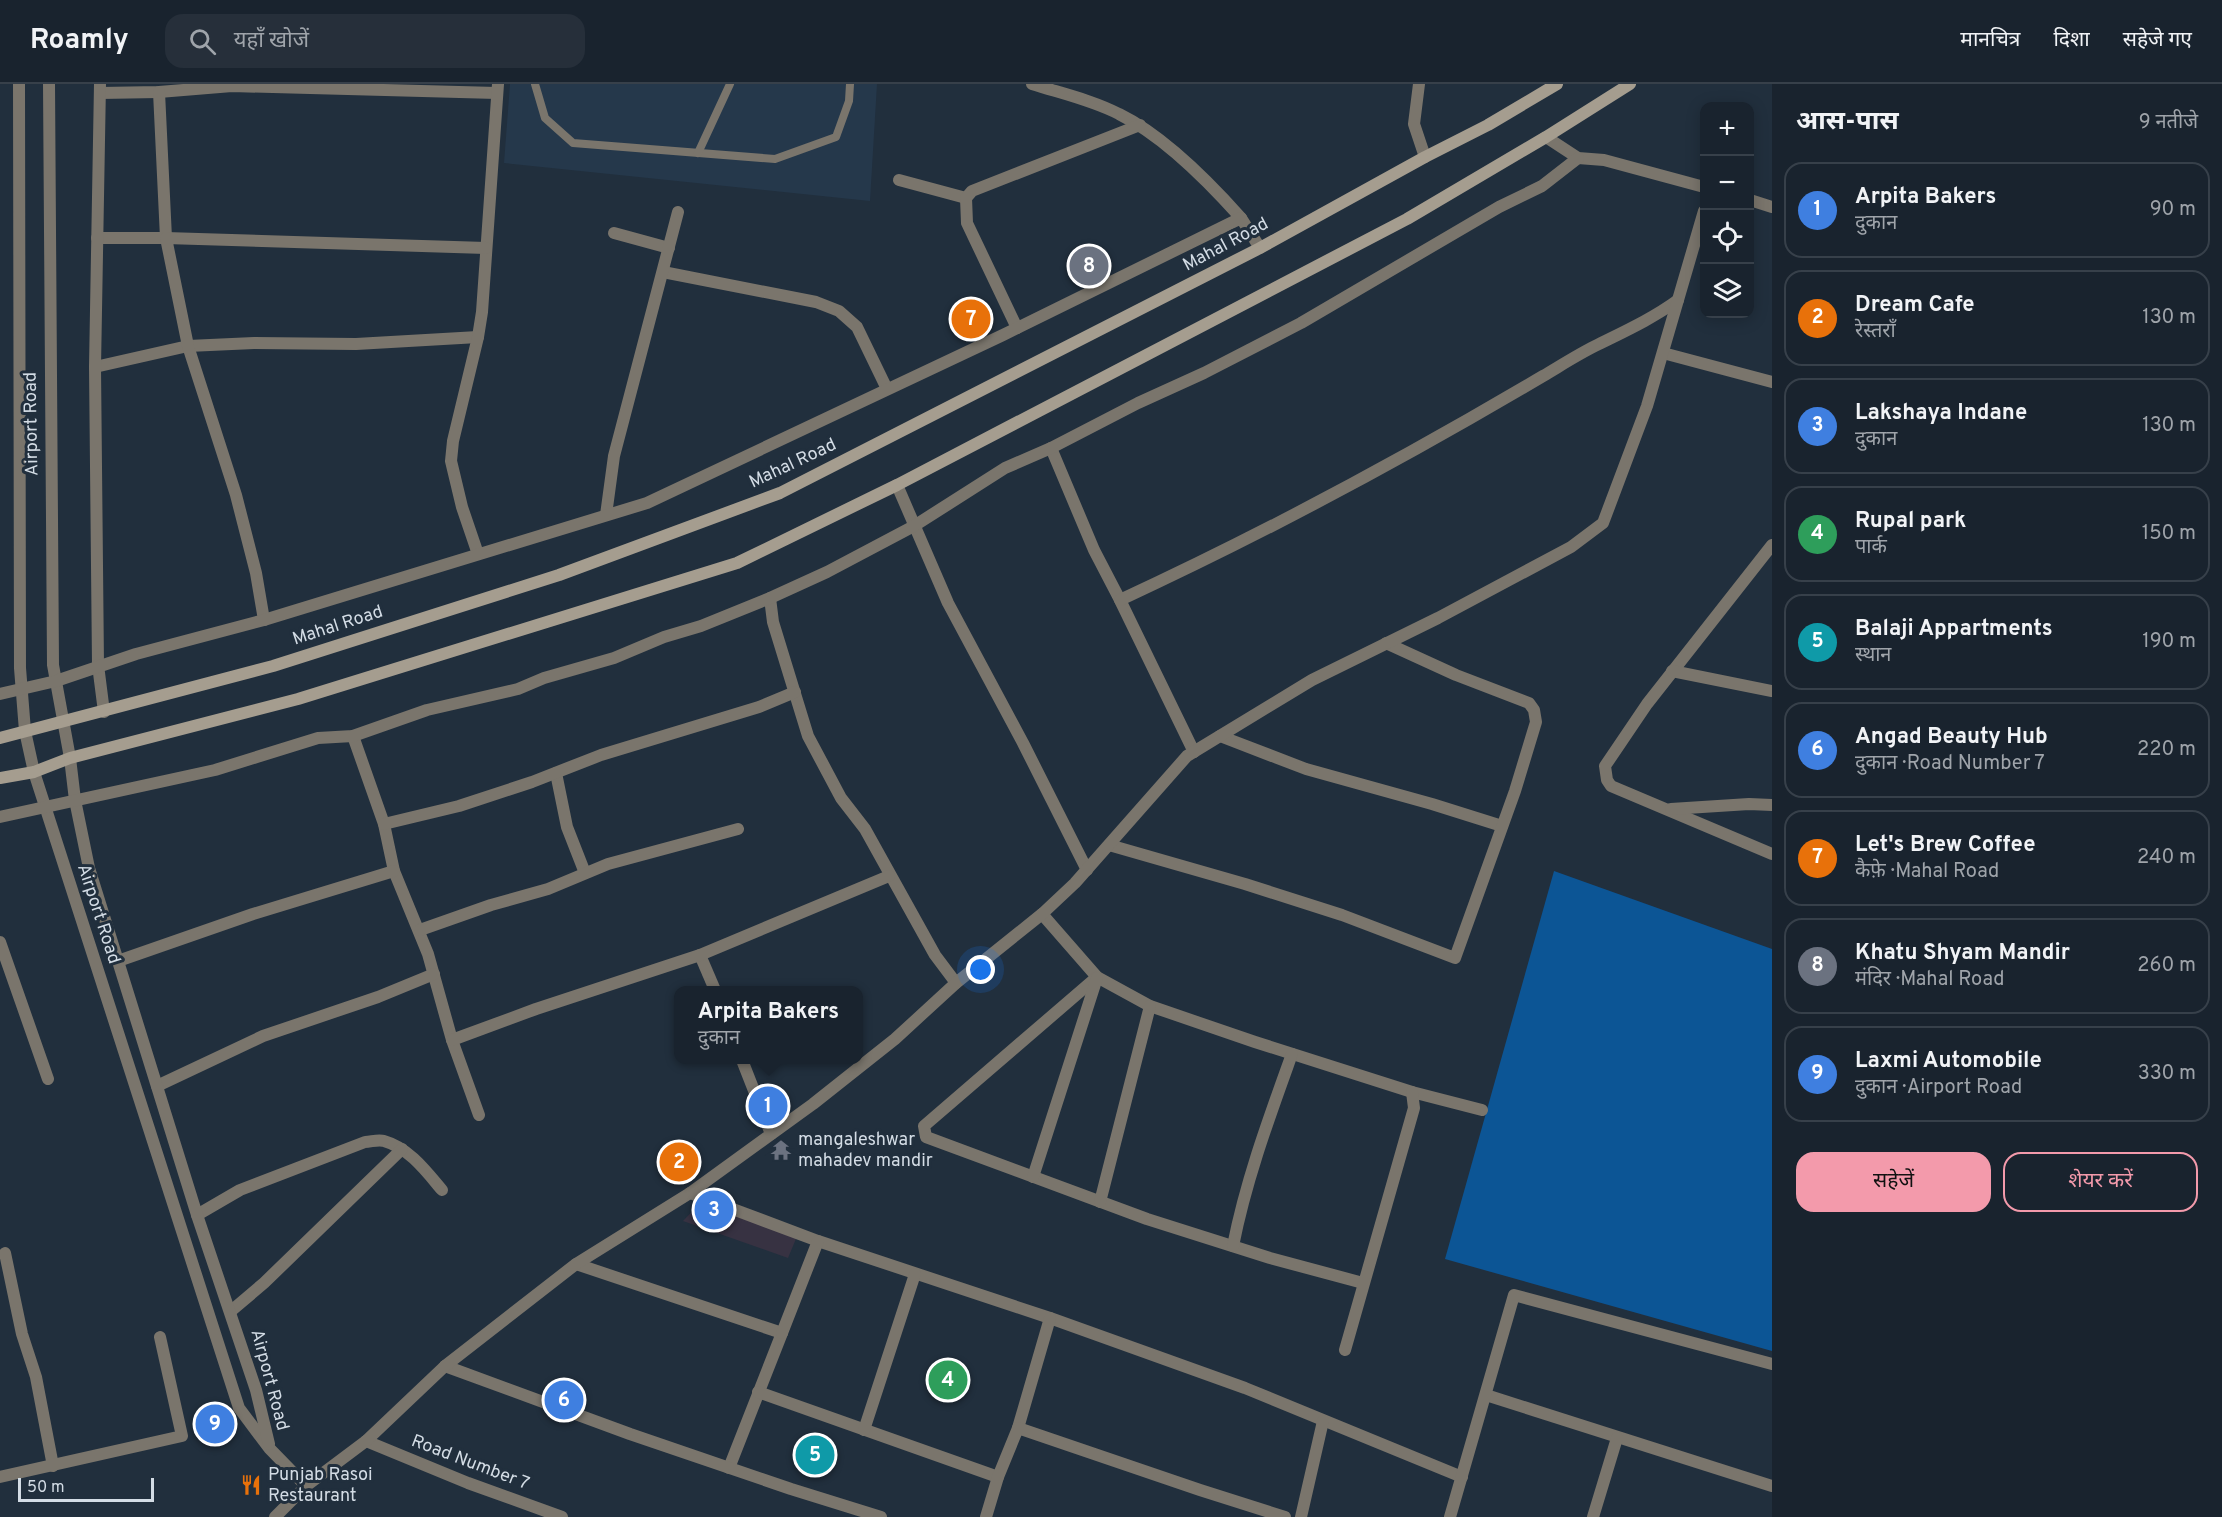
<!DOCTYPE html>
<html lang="hi">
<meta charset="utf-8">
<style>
body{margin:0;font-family:Overpass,"Noto Sans Devanagari",sans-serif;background:#262f3a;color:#f1f3f6}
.controls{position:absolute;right:18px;top:18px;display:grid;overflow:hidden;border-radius:12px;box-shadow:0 3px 15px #0003}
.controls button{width:54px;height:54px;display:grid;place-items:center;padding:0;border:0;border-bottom:2px solid #37404a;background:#19232e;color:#f1f3f6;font:30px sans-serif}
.scale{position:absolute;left:18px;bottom:15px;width:136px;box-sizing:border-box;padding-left:6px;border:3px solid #d3dce5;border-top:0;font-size:16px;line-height:21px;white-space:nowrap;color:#d3dce5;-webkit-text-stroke:4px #212f3d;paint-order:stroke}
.you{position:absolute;left:981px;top:886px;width:21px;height:21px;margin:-15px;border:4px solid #fff;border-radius:50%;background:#1a73e8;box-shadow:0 0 0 9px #1a73e833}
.badge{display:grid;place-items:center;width:39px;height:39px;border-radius:50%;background:#f39aab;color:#fff;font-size:20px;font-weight:700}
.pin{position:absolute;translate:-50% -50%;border:3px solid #fff;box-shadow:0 2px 6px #0006}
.popup{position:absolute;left:674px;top:902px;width:189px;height:78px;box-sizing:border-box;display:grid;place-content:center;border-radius:12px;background:#19232e;filter:drop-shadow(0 2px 4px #0005);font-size:20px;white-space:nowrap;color:#9fa4aa}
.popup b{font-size:22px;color:#f1f3f6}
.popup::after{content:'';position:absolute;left:50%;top:100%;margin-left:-12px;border:12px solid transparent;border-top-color:#19232e}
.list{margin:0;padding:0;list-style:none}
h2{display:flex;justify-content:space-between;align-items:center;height:78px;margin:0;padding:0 24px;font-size:26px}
h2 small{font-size:20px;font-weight:400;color:#9fa4aa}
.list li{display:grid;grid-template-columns:39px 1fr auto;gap:18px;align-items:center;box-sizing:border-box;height:96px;margin:0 12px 12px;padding:0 12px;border:2px solid #37404a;border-radius:18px}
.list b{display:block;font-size:22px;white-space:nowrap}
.list p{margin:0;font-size:20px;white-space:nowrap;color:#9fa4aa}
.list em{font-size:20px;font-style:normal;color:#9fa4aa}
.actions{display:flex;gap:12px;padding:18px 24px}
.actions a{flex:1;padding:14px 0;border:2px solid #f39aab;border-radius:18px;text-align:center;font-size:21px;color:#f39aab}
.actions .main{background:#f39aab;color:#111}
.icon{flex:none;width:33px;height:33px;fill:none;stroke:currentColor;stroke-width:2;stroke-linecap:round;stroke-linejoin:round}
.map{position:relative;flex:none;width:1772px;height:1433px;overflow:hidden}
header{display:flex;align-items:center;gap:36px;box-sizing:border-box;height:84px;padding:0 30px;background:#19232e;border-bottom:2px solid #37404a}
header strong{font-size:28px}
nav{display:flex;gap:33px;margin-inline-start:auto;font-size:21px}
.search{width:420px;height:54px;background:#262f3a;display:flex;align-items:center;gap:15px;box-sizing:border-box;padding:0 21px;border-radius:18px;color:#9fa4aa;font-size:22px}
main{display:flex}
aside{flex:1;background:#19232e}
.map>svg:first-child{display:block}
.commercial{fill:#373242}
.built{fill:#25384b}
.forest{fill:#0c5595}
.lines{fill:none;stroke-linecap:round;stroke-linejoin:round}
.service{stroke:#7a756c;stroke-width:8}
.minor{stroke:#7a756c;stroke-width:12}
.tertiary{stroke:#7a756c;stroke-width:12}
.secondary{stroke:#a59d8f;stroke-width:12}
.labels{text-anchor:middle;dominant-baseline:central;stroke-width:6;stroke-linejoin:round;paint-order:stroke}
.street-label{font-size:18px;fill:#d3dce5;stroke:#212f3d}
.poi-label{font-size:18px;fill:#d3dce5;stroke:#212f3d;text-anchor:start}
</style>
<header>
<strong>Roamly</strong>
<div class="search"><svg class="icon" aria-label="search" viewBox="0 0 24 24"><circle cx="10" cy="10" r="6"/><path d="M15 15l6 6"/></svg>यहाँ खोजें</div>
<nav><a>मानचित्र</a><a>दिशा</a><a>सहेजे गए</a></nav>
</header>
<main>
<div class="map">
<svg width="1772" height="1433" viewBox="0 0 1772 1433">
<rect width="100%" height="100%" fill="#212f3d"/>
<polygon class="commercial" points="704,1115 798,1150 788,1174 683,1137"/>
<polygon class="built" points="510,0 877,0 870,117 504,79"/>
<polygon class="forest" points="1554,787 1772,865 1772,1267 1445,1175"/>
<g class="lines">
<g class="service">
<polyline points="535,0 545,34 573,59 775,75 836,53 849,17 850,0"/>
<polyline points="698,69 730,0"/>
</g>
<g class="minor">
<path d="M1032,0C1060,9 1092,16 1119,30C1164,52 1208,97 1241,134"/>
<polyline points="1419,0 1414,40 1425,73"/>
<polyline points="100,9 159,8 232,2 497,9"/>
<polyline points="899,96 966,114"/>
<polyline points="614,149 669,164"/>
<polyline points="97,154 166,154 159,8"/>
<polyline points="663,188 816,218 839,227 857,243 887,305"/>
<polyline points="1017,244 967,139 966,114 972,107 1140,41"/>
<polyline points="1663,269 1772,298"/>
<polyline points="95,283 188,262 254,259 356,260 478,253"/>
<polyline points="1051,364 1094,466 1120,516 1194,668"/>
<polyline points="897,401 948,519 1023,659 1087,786"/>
<polyline points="606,431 614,372 678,128"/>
<polyline points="1772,461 1647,620 1605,682 1607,696 1611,702 1772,770"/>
<polyline points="478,470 462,423 451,377 453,357 478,253 482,228 498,0"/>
<polyline points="770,514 773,538 808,652 841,714 865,745 935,871 956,899"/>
<path d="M1120,516C1265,449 1406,373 1543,292C1560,282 1577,271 1595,262C1623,248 1652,235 1678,216"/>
<polyline points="264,536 256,489 236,411 188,262 166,154 486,164"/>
<polyline points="98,581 95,283 100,0"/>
<polyline points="1672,587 1772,607"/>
<polyline points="353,652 384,740 394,787 428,870 452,956 479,1031"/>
<polyline points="1220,652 1306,685 1432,720 1502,742"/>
<polyline points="556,689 567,743 585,789"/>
<polyline points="1671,725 1749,720 1772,721"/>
<polyline points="384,740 459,722 532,698 601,671 759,623 795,608"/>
<polyline points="1109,761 1245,800 1342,831 1455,874 1515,707 1536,638 1534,626 1529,619 1456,591 1386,559"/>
<polyline points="1042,830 1097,893 1150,922 1255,958 1412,1008 1482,1026"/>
<polyline points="420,846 491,821 548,805 608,780 738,745"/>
<polyline points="0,858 48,995"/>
<polyline points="700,871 715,906"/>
<polyline points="118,877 253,830 394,787"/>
<polyline points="1097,893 924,1042 926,1053 1147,1135 1270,1174 1363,1199"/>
<polyline points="452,956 536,925 700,871 889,792"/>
<polyline points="742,976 771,1050"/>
<polyline points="157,1002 263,952 378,913 434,890"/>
<polyline points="1033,1093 1097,894"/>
<polyline points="690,1109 818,1157 1050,1234 1245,1304 1462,1393"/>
<polyline points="1100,1118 1150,922"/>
<path d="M197,1131L240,1106L365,1058C371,1058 378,1055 384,1057C409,1064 426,1087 442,1106"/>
<path d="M1233,1162C1246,1096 1269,1034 1292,970"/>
<polyline points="5,1169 22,1250 36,1293 53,1382"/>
<polyline points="576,1180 782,1249 729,1384"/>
<polyline points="231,1227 264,1199 402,1065"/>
<polyline points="782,1249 818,1157"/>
<polyline points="1345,1266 1414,1024 1412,1008"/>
<polyline points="445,1282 630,1350 791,1405 881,1433"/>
<polyline points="758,1308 998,1393"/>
<polyline points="1486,1311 1772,1402"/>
<polyline points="1018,1344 1050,1234"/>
<polyline points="864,1346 915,1190"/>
<polyline points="366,1357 468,1399 562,1433"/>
<polyline points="0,1393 182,1352 160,1253"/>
<polyline points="986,1433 998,1393 1018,1344 1200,1406 1285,1433"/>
<polyline points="1301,1433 1323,1337"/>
<polyline points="1450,1433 1514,1211 1772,1280"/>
<polyline points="1593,1433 1617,1354"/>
</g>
<g class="tertiary">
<polyline points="19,0 20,584 25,647 34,688 239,1324 269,1364 306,1402 275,1433"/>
<polyline points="49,0 53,581 70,674 75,716 89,784 197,1131 256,1306 269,1360"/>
<polyline points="1546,53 1578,74 1604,76 1704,103"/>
<polyline points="1750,116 1772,123"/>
<polyline points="98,581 104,628"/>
<polyline points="0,610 56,597 136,570 264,536 647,419 1003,251 1241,134 1260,164"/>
<polyline points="0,733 215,686 318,654 353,652 427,626 518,605 544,594 614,574 664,553 701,542 770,514 827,488 914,442 1005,384 1051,364 1138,319 1204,289 1301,239 1499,123 1542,102 1578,74"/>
<polyline points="306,1402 366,1357 445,1282 576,1180 690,1109 813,1020 895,955 956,899 1042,830 1075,799 1187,672 1312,596 1438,534 1571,463 1603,439 1647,322 1704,127"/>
</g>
<g class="secondary">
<polyline points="0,654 273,582 559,491 780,409 1260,164 1425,73 1488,41 1557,0"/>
<polyline points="0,694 34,688 70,674 298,615 737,479 897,401 1407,135 1546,53 1630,0"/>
</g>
</g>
<defs>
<g id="temple-bare" transform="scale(1.62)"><path d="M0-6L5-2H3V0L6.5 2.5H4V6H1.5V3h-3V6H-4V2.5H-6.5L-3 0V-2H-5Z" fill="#6b7280" stroke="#212f3d" stroke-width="2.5" paint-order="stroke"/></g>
<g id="restaurant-bare" transform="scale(1.62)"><path d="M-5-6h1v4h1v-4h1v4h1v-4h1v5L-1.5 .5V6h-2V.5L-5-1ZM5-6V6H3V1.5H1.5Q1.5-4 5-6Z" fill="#e8710a" stroke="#212f3d" stroke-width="2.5" paint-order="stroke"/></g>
</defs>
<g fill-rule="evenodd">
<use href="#temple-bare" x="781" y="1066"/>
<use href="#restaurant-bare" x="251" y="1401"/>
</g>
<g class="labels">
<g class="street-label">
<text transform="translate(1226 161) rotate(-28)">Mahal Road</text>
<text transform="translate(32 340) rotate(-91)">Airport Road</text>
<text transform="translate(793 380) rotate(-25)">Mahal Road</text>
<text transform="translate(338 542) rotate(-18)">Mahal Road</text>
<text transform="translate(98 830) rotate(72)">Airport Road</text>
<text transform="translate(269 1296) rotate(75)">Airport Road</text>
<text transform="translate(470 1379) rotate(21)">Road Number 7</text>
</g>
<g class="poi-label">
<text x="798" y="1056">mangaleshwar<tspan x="798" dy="21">mahadev mandir</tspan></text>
<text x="268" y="1391">Punjab Rasoi<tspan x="268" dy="21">Restaurant</tspan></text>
</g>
</g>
</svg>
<div class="controls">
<button>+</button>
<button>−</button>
<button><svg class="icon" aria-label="locate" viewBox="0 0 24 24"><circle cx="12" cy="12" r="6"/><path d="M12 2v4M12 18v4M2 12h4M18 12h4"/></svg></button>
<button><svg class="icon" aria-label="layers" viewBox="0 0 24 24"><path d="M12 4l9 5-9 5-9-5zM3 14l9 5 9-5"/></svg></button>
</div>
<div class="scale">50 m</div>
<div class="you"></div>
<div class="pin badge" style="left:768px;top:1022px;background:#3f7fe0">1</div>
<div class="popup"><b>Arpita Bakers</b>दुकान</div>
<div class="pin badge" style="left:679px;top:1078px;background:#e8710a">2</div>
<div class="pin badge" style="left:714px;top:1126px;background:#3f7fe0">3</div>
<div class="pin badge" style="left:948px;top:1296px;background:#2e9e5b">4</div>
<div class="pin badge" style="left:815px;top:1371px;background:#0f9aa8">5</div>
<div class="pin badge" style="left:564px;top:1316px;background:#3f7fe0">6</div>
<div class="pin badge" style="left:971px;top:235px;background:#e8710a">7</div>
<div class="pin badge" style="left:1089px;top:182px;background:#6b7280">8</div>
<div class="pin badge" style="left:215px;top:1340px;background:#3f7fe0">9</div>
</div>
<aside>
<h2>आस-पास<small>9 नतीजे</small></h2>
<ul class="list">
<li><span class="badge" style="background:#3f7fe0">1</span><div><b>Arpita Bakers</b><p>दुकान</p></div><em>90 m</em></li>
<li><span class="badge" style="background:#e8710a">2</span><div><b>Dream Cafe</b><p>रेस्तराँ</p></div><em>130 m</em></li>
<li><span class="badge" style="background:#3f7fe0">3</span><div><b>Lakshaya Indane</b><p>दुकान</p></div><em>130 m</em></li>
<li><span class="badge" style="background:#2e9e5b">4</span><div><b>Rupal park</b><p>पार्क</p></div><em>150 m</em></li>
<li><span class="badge" style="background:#0f9aa8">5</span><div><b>Balaji Appartments</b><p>स्थान</p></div><em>190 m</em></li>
<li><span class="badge" style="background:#3f7fe0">6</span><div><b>Angad Beauty Hub</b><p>दुकान · Road Number 7</p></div><em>220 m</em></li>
<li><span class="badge" style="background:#e8710a">7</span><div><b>Let's Brew Coffee</b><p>कैफ़े · Mahal Road</p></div><em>240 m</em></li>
<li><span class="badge" style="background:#6b7280">8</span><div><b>Khatu Shyam Mandir</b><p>मंदिर · Mahal Road</p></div><em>260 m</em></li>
<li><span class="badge" style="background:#3f7fe0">9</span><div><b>Laxmi Automobile</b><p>दुकान · Airport Road</p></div><em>330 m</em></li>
</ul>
<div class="actions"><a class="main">सहेजें</a><a>शेयर करें</a></div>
</aside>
</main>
